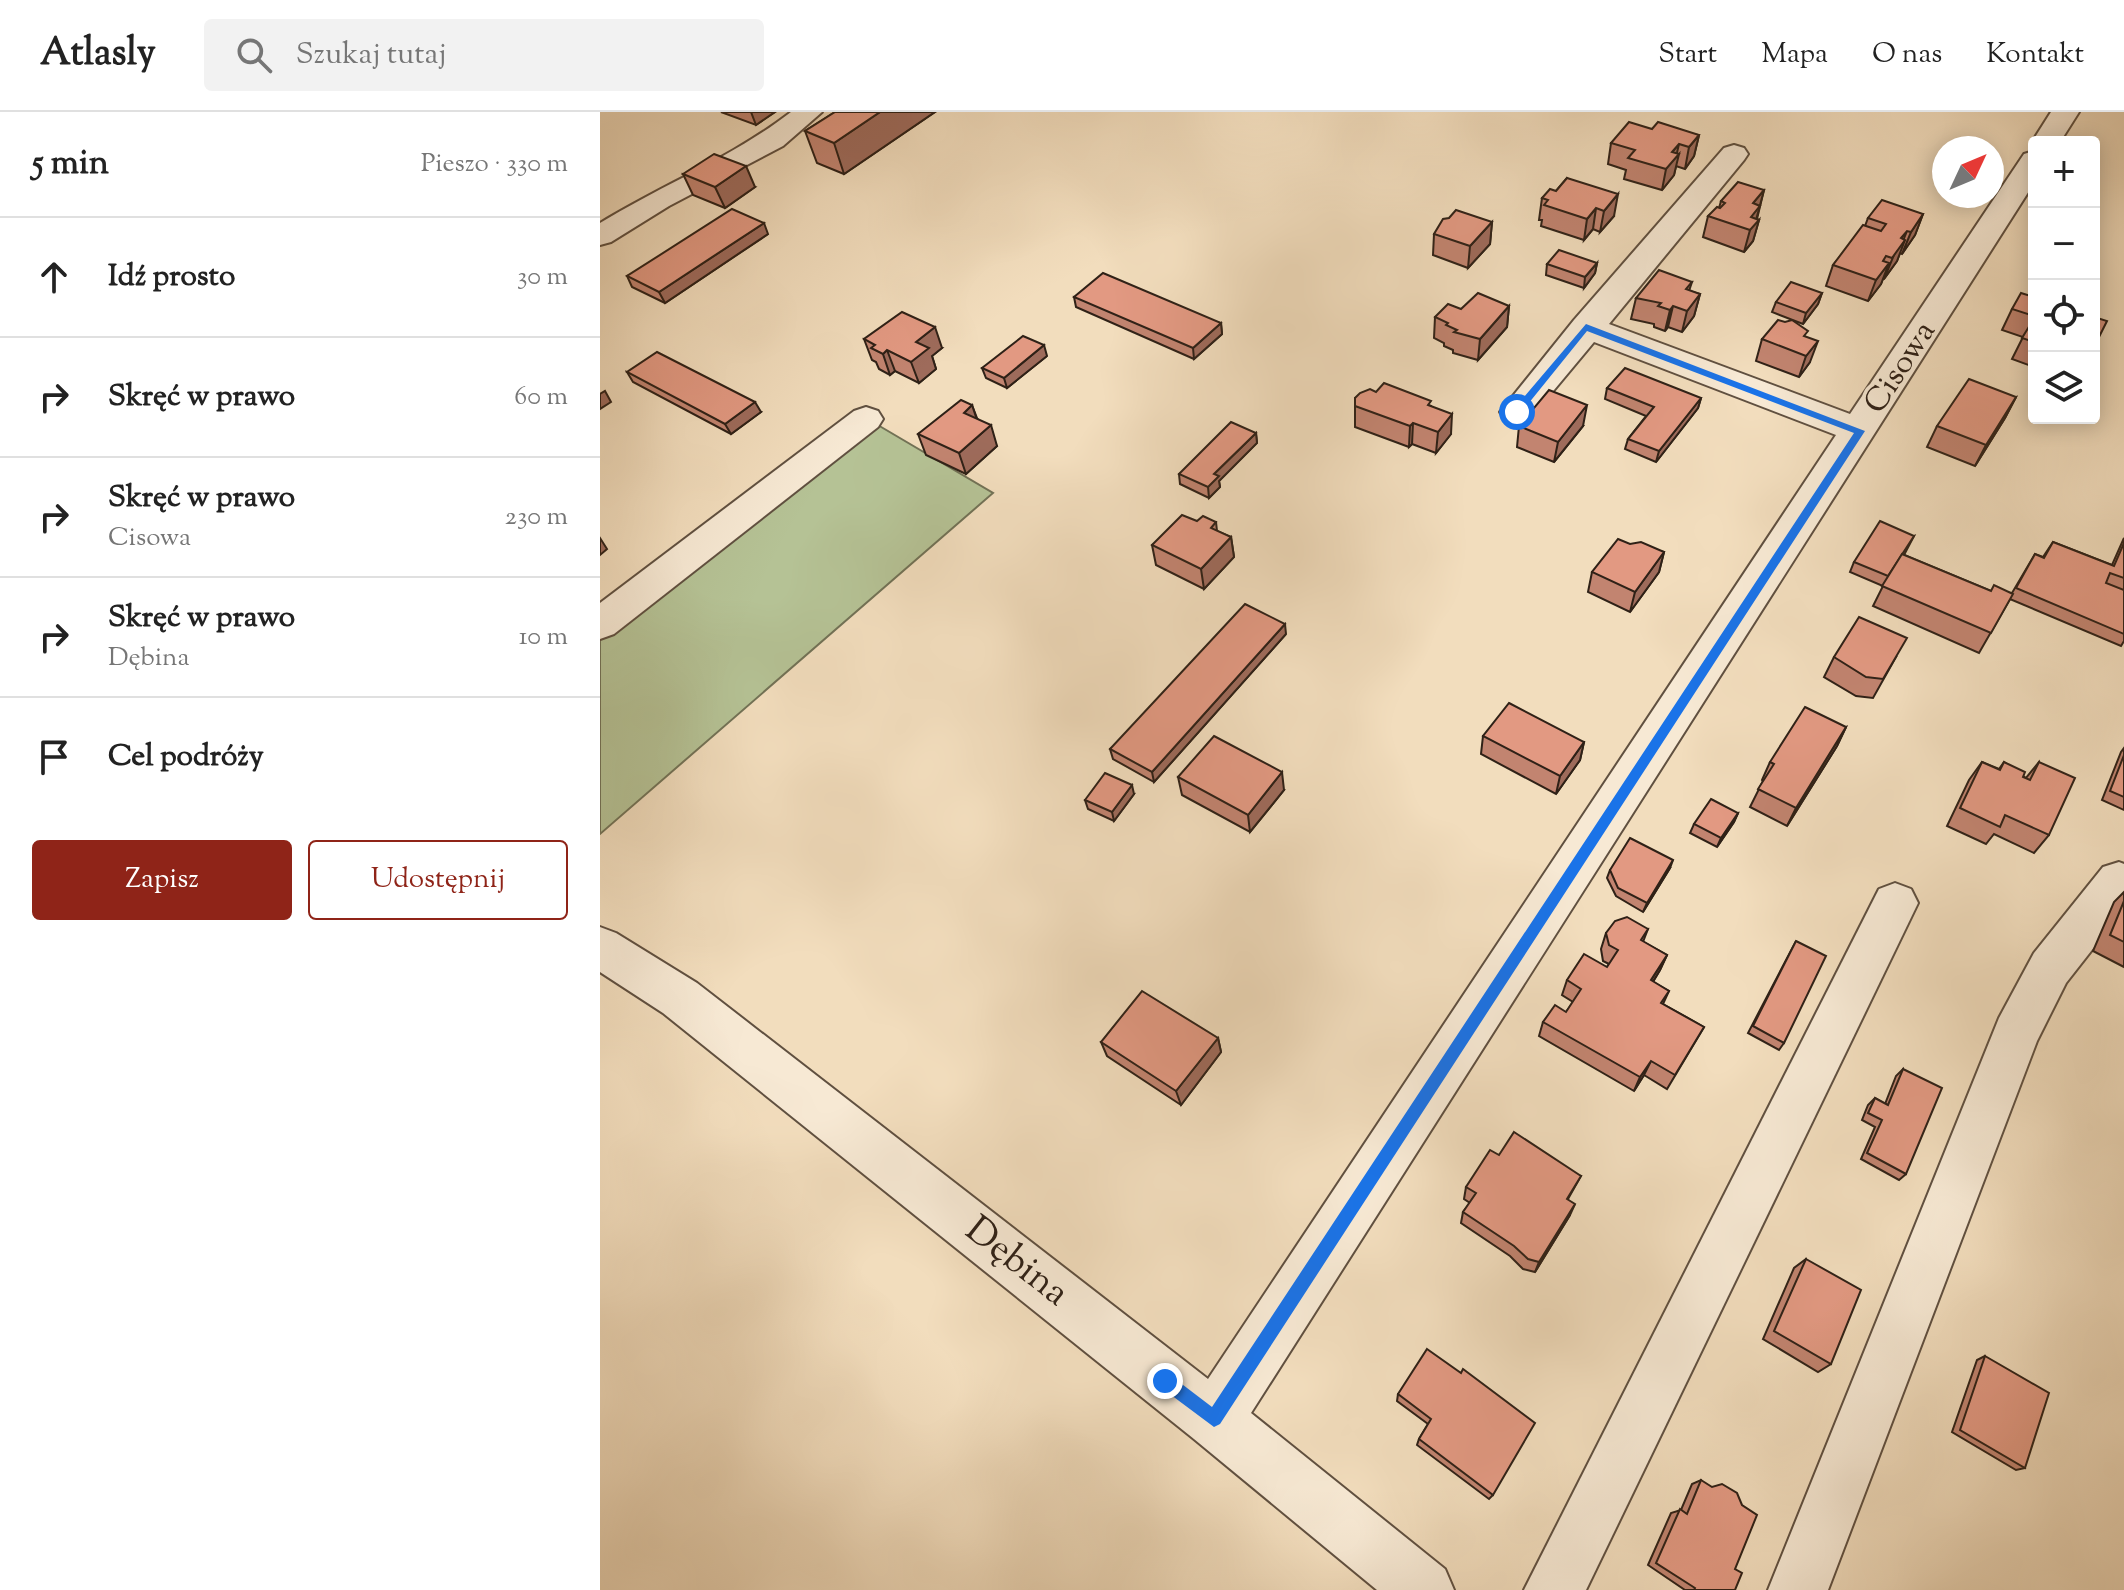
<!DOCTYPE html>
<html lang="pl">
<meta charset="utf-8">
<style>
body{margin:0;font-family:"Sorts Mill Goudy",serif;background:#f2f2f2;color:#222}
.controls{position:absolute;right:24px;top:24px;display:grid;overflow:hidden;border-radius:8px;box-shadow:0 4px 20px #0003}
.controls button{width:72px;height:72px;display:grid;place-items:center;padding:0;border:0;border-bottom:2px solid #e0e0e0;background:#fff;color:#222;font:40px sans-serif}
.compass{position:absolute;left:1332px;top:24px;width:72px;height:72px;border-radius:50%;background:#fff;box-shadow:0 4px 20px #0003;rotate:46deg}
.stop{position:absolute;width:24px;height:24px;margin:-18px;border:6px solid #1a73e8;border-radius:50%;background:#fff}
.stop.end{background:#1a73e8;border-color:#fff;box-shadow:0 2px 8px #0008}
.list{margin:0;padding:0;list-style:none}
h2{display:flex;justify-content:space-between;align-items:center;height:104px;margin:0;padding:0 32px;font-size:34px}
h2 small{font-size:26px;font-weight:400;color:#767676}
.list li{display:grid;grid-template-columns:52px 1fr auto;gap:24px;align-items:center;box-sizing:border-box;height:120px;padding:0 32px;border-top:2px solid #e0e0e0}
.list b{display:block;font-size:30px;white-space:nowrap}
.list p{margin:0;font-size:26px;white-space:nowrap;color:#767676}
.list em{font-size:26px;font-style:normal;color:#767676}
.actions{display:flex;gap:16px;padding:24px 32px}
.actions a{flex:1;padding:18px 0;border:2px solid #8f2418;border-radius:8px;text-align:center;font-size:28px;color:#8f2418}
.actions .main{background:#8f2418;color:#fff}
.icon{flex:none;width:44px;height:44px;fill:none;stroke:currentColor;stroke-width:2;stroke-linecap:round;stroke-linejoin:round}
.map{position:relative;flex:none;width:1524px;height:1478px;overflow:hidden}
header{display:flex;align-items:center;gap:48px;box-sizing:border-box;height:112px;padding:0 40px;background:#fff;border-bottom:2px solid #e0e0e0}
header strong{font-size:38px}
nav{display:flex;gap:44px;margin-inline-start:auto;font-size:28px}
.search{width:560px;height:72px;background:#f2f2f2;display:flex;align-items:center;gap:20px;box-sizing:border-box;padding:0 28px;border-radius:8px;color:#767676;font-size:30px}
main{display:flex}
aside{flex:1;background:#fff}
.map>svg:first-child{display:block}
.green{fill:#b5c295;stroke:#727256;stroke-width:2}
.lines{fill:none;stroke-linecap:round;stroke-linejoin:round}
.minor-casing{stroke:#605040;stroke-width:4}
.minor{fill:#f7e9d4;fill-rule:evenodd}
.wall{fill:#c28470;stroke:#2f2117;stroke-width:2}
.shaded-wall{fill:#9e6b5b;stroke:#2f2117;stroke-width:2}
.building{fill:#e29982;stroke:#2f2117;stroke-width:2}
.route{fill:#1a73e8}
.labels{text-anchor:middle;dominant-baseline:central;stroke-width:7;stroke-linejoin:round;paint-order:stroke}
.street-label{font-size:32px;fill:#2f2117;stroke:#f7e9d4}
.near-street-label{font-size:38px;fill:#2f2117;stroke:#f7e9d4}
</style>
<header>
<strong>Atlasly</strong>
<div class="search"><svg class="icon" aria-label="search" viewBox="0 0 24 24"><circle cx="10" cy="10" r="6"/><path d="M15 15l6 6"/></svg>Szukaj tutaj</div>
<nav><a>Start</a><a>Mapa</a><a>O nas</a><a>Kontakt</a></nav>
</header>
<main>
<aside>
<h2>5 min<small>Pieszo · 330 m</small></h2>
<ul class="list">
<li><svg class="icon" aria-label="ahead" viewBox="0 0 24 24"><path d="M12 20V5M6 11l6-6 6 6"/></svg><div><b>Idź prosto</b></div><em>30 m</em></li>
<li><svg class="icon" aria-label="right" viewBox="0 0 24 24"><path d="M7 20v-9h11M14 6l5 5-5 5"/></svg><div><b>Skręć w prawo</b></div><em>60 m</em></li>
<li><svg class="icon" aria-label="right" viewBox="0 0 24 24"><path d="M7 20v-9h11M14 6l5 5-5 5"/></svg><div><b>Skręć w prawo</b><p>Cisowa</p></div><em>230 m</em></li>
<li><svg class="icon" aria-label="right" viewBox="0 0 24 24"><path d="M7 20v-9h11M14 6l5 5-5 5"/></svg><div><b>Skręć w prawo</b><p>Dębina</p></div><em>10 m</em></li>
<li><svg class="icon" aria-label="arrive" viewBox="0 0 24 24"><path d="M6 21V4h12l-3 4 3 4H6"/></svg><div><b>Cel podróży</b></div></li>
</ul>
<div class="actions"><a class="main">Zapisz</a><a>Udostępnij</a></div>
</aside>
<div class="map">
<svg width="1524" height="1478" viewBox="0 0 1524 1478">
<rect width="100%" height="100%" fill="#f2ddbd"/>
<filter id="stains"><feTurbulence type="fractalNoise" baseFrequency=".0025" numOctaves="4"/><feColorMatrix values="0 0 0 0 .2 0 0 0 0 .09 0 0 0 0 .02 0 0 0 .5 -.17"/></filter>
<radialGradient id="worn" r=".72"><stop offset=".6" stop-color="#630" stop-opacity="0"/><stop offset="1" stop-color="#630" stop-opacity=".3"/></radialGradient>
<polygon class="green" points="271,309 393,381 0,722 0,521"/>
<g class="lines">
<g class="minor-casing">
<g id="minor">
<path d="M191,0H222L183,34L69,94L11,130L0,133V111C62,73 133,45 191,0Z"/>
<polygon points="1451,0 1479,0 1460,30 1434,30 1434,33 1432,30"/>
<polygon points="1134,33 1144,36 1148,42 1144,48 1009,212 1250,302 1424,42 1434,39 1434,71 651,1301 845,1457 854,1478 777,1478 594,1327 63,901 0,860 0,815 16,821 97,871 608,1267 1236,323 994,230 929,308 917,311 905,308 900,300 974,208 1124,36"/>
<polygon points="266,295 278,299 283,307 278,315 14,522 0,527 0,491 254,299"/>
<polygon points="1519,750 1524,752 1524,797 1466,871 1437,929 1228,1478 1168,1478 1399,906 1434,841 1503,755"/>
<polygon points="1295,771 1311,777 1318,791 986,1478 924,1478 1279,777"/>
</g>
</g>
<use href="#minor" class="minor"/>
</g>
<g class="wall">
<polygon points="121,0 175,0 156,13"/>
<polygon points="235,0 335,0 244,62 217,51 205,19"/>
<polygon points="1052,17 1099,23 1094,44 1085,57 1076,54 1074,63 1062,78 1024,67 1026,58 1008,52 1011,31"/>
<polygon points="83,62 155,75 125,96 93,83"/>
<polygon points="967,66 1014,104 1000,120 993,117 984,128 941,114 942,108 939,108 942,86 956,79"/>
<polygon points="1164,78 1157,107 1159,108 1153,129 1144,140 1103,125 1108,104 1119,96 1121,89"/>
<polygon points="1323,102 1315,123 1302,142 1300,141 1297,149 1284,167 1283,167 1281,172 1268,189 1226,174 1233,153 1265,114 1268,106"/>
<polygon points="892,110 890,132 868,156 833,143 834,122"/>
<polygon points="168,122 65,191 32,175 27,164"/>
<polygon points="997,151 995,161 984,176 946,163 947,152"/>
<polygon points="1092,170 1089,179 1100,182 1094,204 1082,220 1068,215 1065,219 1054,215 1054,212 1031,207 1036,186"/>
<polygon points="1222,181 1218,192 1203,212 1172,200 1176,190"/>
<polygon points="474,185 621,211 622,222 594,247 476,195"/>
<polygon points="1434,185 1434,255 1412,247 1423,225 1402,218 1412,197"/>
<polygon points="909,194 907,215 878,248 853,241 853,238 844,234 844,231 834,226 835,205 861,197"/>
<polygon points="1206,225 1210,250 1199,265 1156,249 1162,227"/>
<polygon points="264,227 342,236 332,244 336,257 319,271 295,259 290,263 279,257 276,250 272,248"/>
<polygon points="447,244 407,276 386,266 382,256"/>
<polygon points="27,260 161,300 131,322 33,270"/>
<polygon points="1007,276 1101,286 1098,296 1056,350 1025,337 1028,327 1046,304 1005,287"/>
<polygon points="776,280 831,294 851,322 836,341 812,332 809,335 755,315 755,286"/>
<polygon points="1416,285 1405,306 1375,354 1327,335 1337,314"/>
<polygon points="372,293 377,306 397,334 366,362 326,343 318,322"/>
<polygon points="919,314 983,314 954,350 917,335"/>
<polygon points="656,321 657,331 619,369 620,375 609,386 580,372 579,362"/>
<polygon points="597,409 616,410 617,419 631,425 634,445 604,477 556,453 552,433"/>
<polygon points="1314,424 1304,443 1391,479 1412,481 1435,442 1443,445 1453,430 1512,453 1524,426 1524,529 1521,534 1410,487 1379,541 1273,494 1283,474 1250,460 1254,450"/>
<polygon points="1030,432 1064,440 1059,460 1030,500 988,480 992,460"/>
<polygon points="686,522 554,670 513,647 510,637"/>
<polygon points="1234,545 1296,545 1273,586 1256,584 1224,565"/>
<polygon points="1246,615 1237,634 1187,714 1150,695 1163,669 1162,668 1170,650"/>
<polygon points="883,624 984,630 980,648 956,682 881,642"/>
<polygon points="1524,636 1524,698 1502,688 1521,640"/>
<polygon points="1382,650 1399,657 1404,650 1426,666 1439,650 1449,723 1434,741 1394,722 1386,732 1347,714 1369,668"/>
<polygon points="578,665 684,678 650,720 582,683"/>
<polygon points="534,682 514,709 488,697 485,688"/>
<polygon points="1138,701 1134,710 1117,735 1090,721 1094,712"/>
<polygon points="1070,756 1043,800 1016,784 1007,766 1010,758"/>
<polygon points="1524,780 1524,855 1493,839 1514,790"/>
<polygon points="1048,817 1043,830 1067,843 1060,858 1053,870 1069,879 1063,892 1104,915 1067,977 1044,963 1034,979 939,924 943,910 966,900 973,890 962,883 967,868 1007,855 1009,852 1003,849 1001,837 1006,821"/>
<polygon points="1196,829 1184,931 1179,938 1148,921"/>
<polygon points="618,926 621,940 581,993 507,944 501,930"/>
<polygon points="1303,957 1306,1062 1299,1068 1261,1047 1275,1015 1262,1008 1268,993 1275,986 1285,992 1296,964"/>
<polygon points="899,1043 981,1064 968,1087 970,1103 935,1160 923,1157 910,1144 861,1111 863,1100 870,1091 864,1087 866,1075"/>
<polygon points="1206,1147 1231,1252 1218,1260 1163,1227 1194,1156"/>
<polygon points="1385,1244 1425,1356 1416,1358 1352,1320 1377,1248"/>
<polygon points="861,1261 893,1383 889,1387 817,1333 819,1327 828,1312 797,1289 798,1282"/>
<polygon points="1101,1368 1135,1457 1135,1478 1085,1478 1048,1453 1071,1401 1081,1398 1092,1372"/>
</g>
<g class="shaded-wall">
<polygon points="151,0 175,0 156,13"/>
<polygon points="280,0 335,0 244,62 234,31"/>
<polygon points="1099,23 1094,44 1085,57 1089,35"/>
<polygon points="1079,32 1076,45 1079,42 1074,63 1062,78 1066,57 1072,40"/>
<polygon points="146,54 155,75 125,96 115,75"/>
<polygon points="1164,78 1155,112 1159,108 1153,129 1144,140 1150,118 1153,91"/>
<polygon points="1018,82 1014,104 1000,120 1004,99"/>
<polygon points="996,96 993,117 984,128 987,107"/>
<polygon points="1323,102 1315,123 1302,142 1311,120"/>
<polygon points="892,110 890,132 868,156 870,134"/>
<polygon points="164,111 168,122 65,191 59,180"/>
<polygon points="1307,119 1301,134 1305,128 1297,149 1284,167 1301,126"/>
<polygon points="997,151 995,161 984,176 985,165"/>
<polygon points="1289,151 1281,172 1268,189 1276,168"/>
<polygon points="1222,181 1218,192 1203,212 1206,201"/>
<polygon points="1100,182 1094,204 1082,220 1087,199"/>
<polygon points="909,194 907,215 878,248 880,227"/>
<polygon points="1073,194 1068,215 1065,219 1070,198"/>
<polygon points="621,211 622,222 594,247 593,236"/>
<polygon points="335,215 342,236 332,244 336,257 319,271 311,250 316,230"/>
<polygon points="1218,229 1210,250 1199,265 1206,244"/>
<polygon points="444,233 447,244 407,276 404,266"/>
<polygon points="287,238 295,259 290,263 283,242"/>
<polygon points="5,279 11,290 0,297 0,282"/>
<polygon points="1416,285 1405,306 1375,354 1386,333"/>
<polygon points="1101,286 1098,296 1056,350 1059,339"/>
<polygon points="155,290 161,300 131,322 125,312"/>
<polygon points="372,293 379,314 364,301"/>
<polygon points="987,293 983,314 954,350 958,330"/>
<polygon points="852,302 851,322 836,341 838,320"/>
<polygon points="813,311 812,332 809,335 810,314"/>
<polygon points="391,313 397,334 366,362 359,341"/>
<polygon points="656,321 657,331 619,369 620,375 609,386 608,375 614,362"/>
<polygon points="631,425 634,445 604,477 601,457"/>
<polygon points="0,426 7,437 0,443"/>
<polygon points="1064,440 1059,460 1030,500 1035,480"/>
<polygon points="685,512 686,522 554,670 552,660"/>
<polygon points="1246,615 1237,634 1187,714 1196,696"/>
<polygon points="984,630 980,648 956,682 960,664"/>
<polygon points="682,660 684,678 650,720 648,703"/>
<polygon points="532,673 534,682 514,709 512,700"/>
<polygon points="1138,701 1134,710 1117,735 1121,726"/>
<polygon points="1073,748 1070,756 1043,800 1047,791"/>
<polygon points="1067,843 1060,858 1044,884 1051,868"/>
<polygon points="618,926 621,940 581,993 576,979"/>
<polygon points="1051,949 1044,963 1034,979 1040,965"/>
<polygon points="975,1092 970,1103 935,1160 939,1150"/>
</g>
<g class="building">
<polygon points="235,0 280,0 234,31 205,19"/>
<polygon points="1029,10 1052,17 1058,10 1099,23 1089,35 1079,32 1072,40 1079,42 1066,57 1028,46 1035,38 1011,31"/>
<polygon points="114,42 146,54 115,75 83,62"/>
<polygon points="967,66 1018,82 1004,99 996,96 987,107 944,93 948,88 942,86 950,77 956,79"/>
<polygon points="1138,70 1164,78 1153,91 1160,94 1151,105 1159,108 1150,118 1108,104 1117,95 1120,96 1125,91 1121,89"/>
<polygon points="1282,88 1323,102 1311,120 1307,119 1301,126 1305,128 1292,146 1286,144 1283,149 1289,151 1276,168 1233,153 1263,113 1281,119 1286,112 1268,106"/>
<polygon points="132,97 164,111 59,180 27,164"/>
<polygon points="856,98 892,110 870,134 834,122 843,107 849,106"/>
<polygon points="959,138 997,151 985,165 947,152"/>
<polygon points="1059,158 1092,170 1086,177 1100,182 1087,199 1073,194 1070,198 1058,194 1061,191 1036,186"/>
<polygon points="503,161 621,211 593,236 474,185"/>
<polygon points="1191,170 1222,181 1206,201 1176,190"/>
<polygon points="878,181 909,194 880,227 854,220 857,218 846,213 848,211 835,205 848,192 861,197"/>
<polygon points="1421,181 1434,185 1434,204 1412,197"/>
<polygon points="302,200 335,215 316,230 329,236 311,250 287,238 283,242 271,236 275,233 264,227"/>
<polygon points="1494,205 1507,209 1495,233 1494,233"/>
<polygon points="1178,208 1185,210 1192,208 1208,219 1204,224 1218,229 1206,244 1162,227"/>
<polygon points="1430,213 1434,215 1434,230 1422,226"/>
<polygon points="423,224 444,233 404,266 382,256"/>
<polygon points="57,240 155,290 125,312 27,260"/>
<polygon points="1025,256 1101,286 1059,339 1028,327 1054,295 1007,276"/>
<polygon points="1369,267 1416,285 1386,333 1337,314"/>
<polygon points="784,271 831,289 828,293 852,302 838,320 813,311 810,314 755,294 755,286 760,281 770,277 776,280"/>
<polygon points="949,278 987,293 958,330 919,314"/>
<polygon points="361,288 372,293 364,301 391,313 359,341 318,322"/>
<polygon points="631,310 656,321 614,362 619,364 608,375 579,362"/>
<polygon points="582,403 597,409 603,404 616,410 611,416 631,425 601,457 552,433"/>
<polygon points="1280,409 1314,424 1288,464 1254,450"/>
<polygon points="1018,427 1030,432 1041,430 1064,440 1035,480 992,460"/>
<polygon points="1453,430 1514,454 1524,431 1524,466 1510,461 1506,471 1524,478 1524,522 1416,476 1435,442 1444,446"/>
<polygon points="1302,442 1391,479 1394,473 1413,482 1391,521 1282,474"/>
<polygon points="645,492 685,512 552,660 510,637"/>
<polygon points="1259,505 1307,526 1283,567 1266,565 1234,545"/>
<polygon points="909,591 984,630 960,664 883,624"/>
<polygon points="1205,595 1246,615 1196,696 1158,677 1174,652 1170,650"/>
<polygon points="614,624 682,660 648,703 578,665"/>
<polygon points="1524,643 1524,685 1510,679"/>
<polygon points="1382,650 1400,658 1404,650 1425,660 1423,665 1430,668 1439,650 1475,666 1449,723 1405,703 1400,715 1360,696"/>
<polygon points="505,661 532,673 512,700 485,688"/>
<polygon points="1111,687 1138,701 1121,726 1094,712"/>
<polygon points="1030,726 1073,748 1047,791 1018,776 1010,758"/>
<polygon points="1524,789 1524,830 1510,823"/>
<polygon points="1027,805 1048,817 1041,828 1067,843 1051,868 1069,879 1061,891 1104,915 1075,963 1051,949 1040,965 943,910 955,893 966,900 981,877 967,868 984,842 1007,855 1018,838 1009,833 1006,821 1015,809"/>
<polygon points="1196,829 1226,844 1184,931 1153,914"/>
<polygon points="542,879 618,926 576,979 501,930"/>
<polygon points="1303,957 1342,976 1306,1062 1267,1041 1282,1008 1268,1001 1275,986 1288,993"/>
<polygon points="914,1020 981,1064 967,1087 975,1092 939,1150 928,1147 914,1134 863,1100 876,1081 866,1075 890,1038 899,1043"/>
<polygon points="1206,1147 1261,1178 1231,1252 1174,1219"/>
<polygon points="827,1237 861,1261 863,1257 935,1311 893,1383 819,1327 831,1307 798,1282"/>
<polygon points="1385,1244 1449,1281 1425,1356 1360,1318"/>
<polygon points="1101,1368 1112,1375 1122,1372 1137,1381 1142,1393 1157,1403 1135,1457 1142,1461 1135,1478 1094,1478 1095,1476 1056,1451 1080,1397 1087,1402"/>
</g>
<polygon class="route" points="986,212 1265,319 620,1312 614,1315 559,1274 556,1269 559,1263 565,1260 570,1263 612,1295 1254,321 987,219 920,302 913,302 913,298"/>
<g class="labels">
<g class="street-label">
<text transform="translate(1301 256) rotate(-57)">Cisowa</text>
</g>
<g class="near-street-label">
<text transform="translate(416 1151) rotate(38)">Dębina</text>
</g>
</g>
<rect width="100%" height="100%" filter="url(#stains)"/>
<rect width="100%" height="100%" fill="url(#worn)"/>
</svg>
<div class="controls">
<button>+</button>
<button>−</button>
<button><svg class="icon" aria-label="locate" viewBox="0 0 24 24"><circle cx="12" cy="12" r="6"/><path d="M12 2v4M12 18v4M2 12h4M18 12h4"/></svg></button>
<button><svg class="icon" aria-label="layers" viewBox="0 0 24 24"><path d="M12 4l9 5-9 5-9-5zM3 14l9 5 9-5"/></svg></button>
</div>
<svg class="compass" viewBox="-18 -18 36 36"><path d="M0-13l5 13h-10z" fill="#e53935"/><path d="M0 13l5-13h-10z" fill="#767676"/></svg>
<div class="stop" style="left:917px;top:300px"></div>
<div class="stop end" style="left:565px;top:1269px"></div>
</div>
</main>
